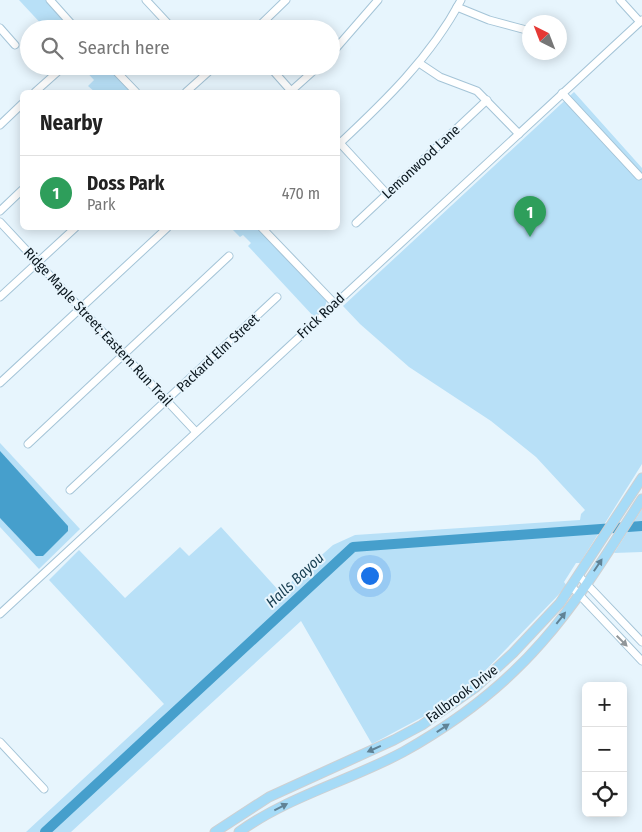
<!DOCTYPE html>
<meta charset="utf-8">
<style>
body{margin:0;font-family:"Fira Sans Condensed",sans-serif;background:#f2f2f2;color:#222}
.controls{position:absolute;right:15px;bottom:15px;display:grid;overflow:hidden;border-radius:8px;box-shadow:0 2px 12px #0003}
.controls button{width:45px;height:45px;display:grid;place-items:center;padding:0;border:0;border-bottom:1px solid #e0e0e0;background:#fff;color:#222;font:25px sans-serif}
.compass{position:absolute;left:522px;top:15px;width:45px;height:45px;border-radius:50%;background:#fff;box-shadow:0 2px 12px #0003;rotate:318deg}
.you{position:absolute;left:369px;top:575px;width:18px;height:18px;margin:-12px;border:4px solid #fff;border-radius:50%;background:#1a73e8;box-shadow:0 0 0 8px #1a73e833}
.badge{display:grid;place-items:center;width:32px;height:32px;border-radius:50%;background:#c06315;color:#fff;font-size:16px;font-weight:700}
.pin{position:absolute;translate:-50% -41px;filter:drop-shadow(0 1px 2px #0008)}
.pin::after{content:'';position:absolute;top:26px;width:18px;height:15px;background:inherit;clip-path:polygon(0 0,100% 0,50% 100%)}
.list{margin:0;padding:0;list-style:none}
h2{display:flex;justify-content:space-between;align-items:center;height:65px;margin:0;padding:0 20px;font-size:21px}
h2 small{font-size:16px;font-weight:400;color:#767676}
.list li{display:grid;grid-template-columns:32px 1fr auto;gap:15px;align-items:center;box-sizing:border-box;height:75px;padding:0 20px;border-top:1px solid #e0e0e0}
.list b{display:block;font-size:19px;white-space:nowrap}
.list p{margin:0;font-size:16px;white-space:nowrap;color:#767676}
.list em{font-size:16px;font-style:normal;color:#767676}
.icon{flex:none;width:28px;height:28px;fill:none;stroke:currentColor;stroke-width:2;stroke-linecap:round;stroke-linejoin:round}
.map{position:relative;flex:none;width:642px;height:832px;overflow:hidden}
.search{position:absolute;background:#fff;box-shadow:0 2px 12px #0003;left:20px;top:20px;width:320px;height:55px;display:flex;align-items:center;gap:12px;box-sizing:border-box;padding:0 18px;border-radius:28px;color:#767676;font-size:19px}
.panel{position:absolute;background:#fff;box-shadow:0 2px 12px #0003;left:20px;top:90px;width:320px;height:140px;border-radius:8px}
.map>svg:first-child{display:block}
.green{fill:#b8e0f7}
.water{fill:#469fcc}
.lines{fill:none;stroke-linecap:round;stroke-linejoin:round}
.river{stroke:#469fcc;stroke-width:10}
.minor-casing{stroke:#a4c4d7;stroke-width:9}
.major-casing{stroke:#ced0d2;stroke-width:11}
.minor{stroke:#fff;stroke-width:7}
.major{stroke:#a6dbf7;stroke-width:9}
.oneway{fill:#608295}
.oneway2{fill:#919699}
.labels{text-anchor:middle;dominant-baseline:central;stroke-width:4;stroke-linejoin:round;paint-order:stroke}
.street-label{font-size:14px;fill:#0a161d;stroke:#e7f5fd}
.water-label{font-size:15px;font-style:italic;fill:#163d50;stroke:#e7f5fd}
</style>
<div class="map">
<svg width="642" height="832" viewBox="0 0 642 832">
<rect width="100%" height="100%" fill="#e7f5fd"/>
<g class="green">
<polygon points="19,0 46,0 72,29 46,29"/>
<polygon points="81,66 108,66 132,92 95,92 88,86 94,80"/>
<polygon points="574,92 642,168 642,464 580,563 576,563 564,582 567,586 483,673 434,711 372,744 301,621 71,832 26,832 164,704 49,580 79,550 125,598 180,547 189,556 221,527 280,592 333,545 355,535 580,520 581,514 585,510 536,457 491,421 409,367 360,324 343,306"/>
<polygon points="231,228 259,228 327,299 325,308 315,318 248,246 251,243 243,235 240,237"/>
<polygon points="0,443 80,529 39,569 0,527"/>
<polygon points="642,509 642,552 614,553"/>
</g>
<polygon class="water" points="0,451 68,526 68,531 43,556 36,556 0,518"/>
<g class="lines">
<polyline class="river" points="45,832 353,547 642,526"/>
<g class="minor-casing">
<g id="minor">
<polyline points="50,0 76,29"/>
<polyline points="146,0 173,29"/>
<polyline points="620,0 640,22"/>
<polyline points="457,7 489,20 530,31"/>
<polyline points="0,28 15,45"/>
<polyline points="256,29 286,0"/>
<polyline points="331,54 378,0"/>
<polyline points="419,63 440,77 477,91 519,134"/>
<polyline points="111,66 136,92"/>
<polyline points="269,66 292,92"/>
<polyline points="35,92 63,67"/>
<polyline points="186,92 215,66"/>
<polyline points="290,92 319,66"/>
<polyline points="562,93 639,176"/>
<polyline points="0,125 22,104"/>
<polyline points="338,141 387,194"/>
<path d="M338,145C384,102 431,57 461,0"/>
<polyline points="0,211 22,190"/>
<polyline points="0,222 196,432"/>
<polyline points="356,223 487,100"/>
<polyline points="262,228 335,304"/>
<polyline points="0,297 75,228"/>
<polyline points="0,383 167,228"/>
<polyline points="28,444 229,256"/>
<polyline points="70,490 277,297"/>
<polyline points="579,576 642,642"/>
<polyline points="572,587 642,661"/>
<polyline points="0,614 642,20"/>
<polyline points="0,742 44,789"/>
</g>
</g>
<g class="major-casing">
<g id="major">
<polyline points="215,832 269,797 394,740 422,725 476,687 513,653 560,603 642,478"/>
<path d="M239,832C289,796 349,781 403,752C455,723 503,687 542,642C580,599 611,547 642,499"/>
</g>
</g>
<use href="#minor" class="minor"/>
<use href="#major" class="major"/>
</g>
<defs><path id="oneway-solid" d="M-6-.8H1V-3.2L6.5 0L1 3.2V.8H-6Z" transform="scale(1.25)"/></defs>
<g class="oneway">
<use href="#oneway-solid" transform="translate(598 565) rotate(-56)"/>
<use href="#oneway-solid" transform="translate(561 618) rotate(-52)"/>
<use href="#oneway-solid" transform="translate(443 728) rotate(-33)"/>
<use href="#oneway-solid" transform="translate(374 749) rotate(156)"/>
<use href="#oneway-solid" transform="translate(281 807) rotate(-27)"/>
</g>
<use class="oneway2" href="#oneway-solid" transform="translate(622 641) rotate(45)"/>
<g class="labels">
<g class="street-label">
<text transform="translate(421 162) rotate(-43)">Lemonwood Lane</text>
<text transform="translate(321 316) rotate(-43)">Frick Road</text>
<text transform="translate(98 327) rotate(47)">Ridge Maple Street; Eastern Run Trail</text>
<text transform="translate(218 353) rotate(-43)">Packard Elm Street</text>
<text transform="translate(462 694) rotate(-37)">Fallbrook Drive</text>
</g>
<g class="water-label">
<text transform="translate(295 580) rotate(-43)">Halls Bayou</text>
</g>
</g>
</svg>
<div class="controls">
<button>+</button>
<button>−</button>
<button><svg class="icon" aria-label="locate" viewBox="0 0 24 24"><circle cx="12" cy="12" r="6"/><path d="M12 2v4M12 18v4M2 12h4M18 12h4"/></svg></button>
</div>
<svg class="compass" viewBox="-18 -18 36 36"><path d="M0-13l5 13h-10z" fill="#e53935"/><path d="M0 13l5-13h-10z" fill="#767676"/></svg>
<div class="you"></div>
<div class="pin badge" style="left:530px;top:237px;background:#2e9e5b">1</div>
<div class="search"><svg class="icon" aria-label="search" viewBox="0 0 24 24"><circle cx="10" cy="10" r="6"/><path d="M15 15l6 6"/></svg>Search here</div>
<section class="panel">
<h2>Nearby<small></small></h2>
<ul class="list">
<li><span class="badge" style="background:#2e9e5b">1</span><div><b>Doss Park</b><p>Park</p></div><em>470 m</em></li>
</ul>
</section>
</div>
